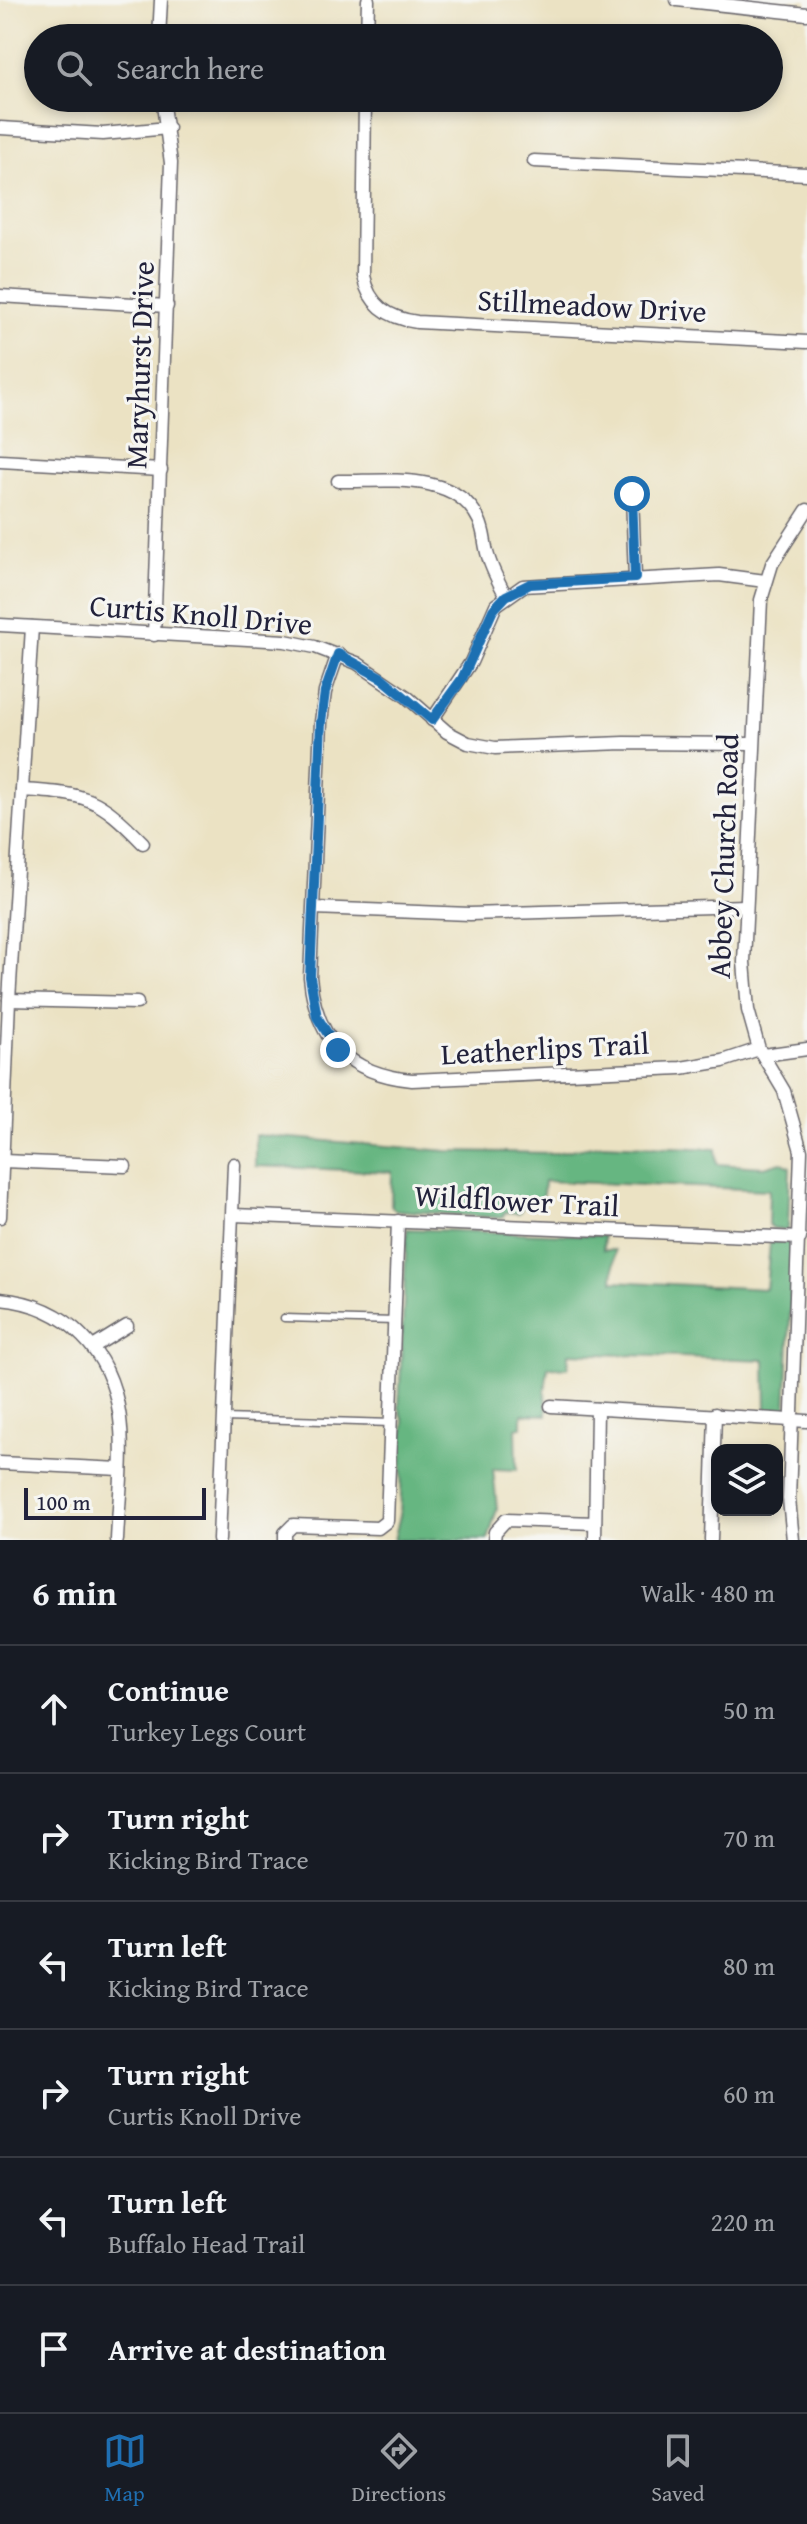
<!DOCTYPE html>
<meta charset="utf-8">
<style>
body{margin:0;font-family:"Gentium Book Plus",serif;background:#242831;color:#f1f3f6}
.controls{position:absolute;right:24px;bottom:24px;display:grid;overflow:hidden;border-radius:16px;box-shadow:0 4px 12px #0003}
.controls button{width:72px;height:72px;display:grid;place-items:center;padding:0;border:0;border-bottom:2px solid #363941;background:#171b24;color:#f1f3f6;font:40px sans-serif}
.scale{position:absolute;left:24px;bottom:20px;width:182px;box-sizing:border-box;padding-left:8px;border:4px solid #22223b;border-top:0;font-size:22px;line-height:28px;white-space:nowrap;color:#22223b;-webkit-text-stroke:6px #f6f6f2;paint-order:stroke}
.stop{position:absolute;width:24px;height:24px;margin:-18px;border:6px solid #1f6fb2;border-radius:50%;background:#fff}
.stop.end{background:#1f6fb2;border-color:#fff;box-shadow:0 2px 8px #0008}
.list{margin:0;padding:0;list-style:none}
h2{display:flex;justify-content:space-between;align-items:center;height:104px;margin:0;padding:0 32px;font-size:34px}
h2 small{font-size:26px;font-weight:400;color:#9ea1a6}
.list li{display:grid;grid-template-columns:52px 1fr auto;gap:24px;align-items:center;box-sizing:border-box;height:128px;padding:0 32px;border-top:2px solid #363941}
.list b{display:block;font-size:30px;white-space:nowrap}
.list p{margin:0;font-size:26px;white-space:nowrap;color:#9ea1a6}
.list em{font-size:26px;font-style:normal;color:#9ea1a6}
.icon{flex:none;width:44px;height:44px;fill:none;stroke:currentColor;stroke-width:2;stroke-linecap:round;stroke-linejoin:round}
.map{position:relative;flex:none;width:807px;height:1540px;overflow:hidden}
.search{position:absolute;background:#171b24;box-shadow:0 4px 12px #0003;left:24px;right:24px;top:24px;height:88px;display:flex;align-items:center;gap:20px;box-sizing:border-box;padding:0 28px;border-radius:44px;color:#9ea1a6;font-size:30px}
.sheet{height:872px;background:#171b24}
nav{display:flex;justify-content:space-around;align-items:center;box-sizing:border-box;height:112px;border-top:2px solid #363941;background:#171b24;font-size:22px;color:#9ea1a6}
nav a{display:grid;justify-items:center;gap:4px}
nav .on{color:#1f6fb2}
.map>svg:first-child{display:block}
.forest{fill:#66b681;stroke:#446c5e;stroke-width:2}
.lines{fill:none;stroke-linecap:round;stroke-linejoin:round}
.lane-casing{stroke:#68656b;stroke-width:9}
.street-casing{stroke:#68656b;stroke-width:15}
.lane{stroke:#fff;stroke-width:6}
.street{stroke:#fff;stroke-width:12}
.route{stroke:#1f6fb2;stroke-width:10}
.labels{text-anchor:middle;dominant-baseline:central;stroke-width:6;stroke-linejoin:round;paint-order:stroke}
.street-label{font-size:30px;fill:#22223b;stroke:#f6f6f2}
</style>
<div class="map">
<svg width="807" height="1540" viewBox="0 0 807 1540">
<rect width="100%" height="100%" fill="#f6f6f2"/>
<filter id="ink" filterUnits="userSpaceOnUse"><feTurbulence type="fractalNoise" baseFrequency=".0125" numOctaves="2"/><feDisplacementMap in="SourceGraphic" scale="16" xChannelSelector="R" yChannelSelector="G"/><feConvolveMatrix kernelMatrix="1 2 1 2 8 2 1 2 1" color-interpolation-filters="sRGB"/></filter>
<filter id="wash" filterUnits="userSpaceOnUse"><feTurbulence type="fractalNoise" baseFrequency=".006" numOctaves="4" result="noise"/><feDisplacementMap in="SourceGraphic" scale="32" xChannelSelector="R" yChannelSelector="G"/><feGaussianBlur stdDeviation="1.8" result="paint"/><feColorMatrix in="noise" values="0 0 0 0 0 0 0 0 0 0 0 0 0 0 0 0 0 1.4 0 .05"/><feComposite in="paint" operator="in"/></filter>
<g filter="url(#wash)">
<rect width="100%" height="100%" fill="#ebe2c3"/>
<g class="forest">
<polygon points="255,1135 447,1151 555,1153 603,1144 716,1149 717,1164 764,1167 781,1162 790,1167 788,1230 773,1228 768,1224 769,1190 544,1181 542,1207 524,1205 519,1213 505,1212 502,1218 395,1210 391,1205 392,1172 255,1166"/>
<polygon points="407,1229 604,1236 603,1250 615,1250 613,1281 766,1289 770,1242 793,1243 786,1413 766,1411 765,1360 569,1353 568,1368 548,1367 545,1391 547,1415 522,1414 522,1427 516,1428 517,1470 493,1469 497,1509 488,1540 394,1540 400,1515 404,1421 399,1407"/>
</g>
</g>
<g filter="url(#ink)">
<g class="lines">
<g class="lane-casing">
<g id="lane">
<polyline points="284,1318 395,1321"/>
<polyline points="224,1418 392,1423"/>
</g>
</g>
<g class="street-casing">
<g id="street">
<polyline points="677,0 807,14"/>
<polyline points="159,38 161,0"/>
<polyline points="367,38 368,0"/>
<path d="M365,98L363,276C369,305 388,318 417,322L807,342"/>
<polyline points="0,128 103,134 168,128"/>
<polyline points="534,161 807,174"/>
<polyline points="0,296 167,306"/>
<polyline points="0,461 161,470"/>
<path d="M338,481C384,482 455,470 479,520C485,532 484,544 488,556C492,570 499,583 506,596"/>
<polyline points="632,494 635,578"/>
<polyline points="0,625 285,641 315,647 357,663 407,697 447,732 468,743 495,748 624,743 752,744"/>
<polyline points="154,635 171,163 162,98"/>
<path d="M338,654L325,692L321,722L310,977C316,1041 349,1074 412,1080L681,1068L723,1061L759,1049"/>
<polyline points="432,720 471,662 496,605 523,586 719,575 765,581"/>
<path d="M22,790C87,794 97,796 143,843"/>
<polyline points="314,908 470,914 745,906"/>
<polyline points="9,1000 137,1003"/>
<polyline points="763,1055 807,1049"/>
<polyline points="3,1161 125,1166"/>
<polyline points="233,1215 800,1238"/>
<polyline points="0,1217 9,1000 32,627"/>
<path d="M0,1299C32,1302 60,1313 82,1336C137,1390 120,1470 117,1540"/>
<polyline points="93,1347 127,1326"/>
<polyline points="551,1406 807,1421"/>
<polyline points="0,1463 120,1469"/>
<polyline points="219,1540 234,1164"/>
<polyline points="285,1540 285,1533 293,1525 378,1528 387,1521 398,1221"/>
<polyline points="494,1540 495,1532 506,1520 595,1523"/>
<polyline points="595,1540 597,1409"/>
<polyline points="711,1540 715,1414"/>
<polyline points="793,1540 789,1499 801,1151 784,1091 759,1049 748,1010 744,962 761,600 772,564 807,510"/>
</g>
</g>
<use href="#lane" class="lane"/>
<use href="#street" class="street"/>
</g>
</g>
<g class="lines" filter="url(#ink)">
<polyline class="route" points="338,1050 317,1017 310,977 321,722 325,692 338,654 382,678 432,720 462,679 493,610 506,596 530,584 635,578 632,494"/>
</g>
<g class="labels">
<g class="street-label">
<text transform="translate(592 305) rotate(3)">Stillmeadow Drive</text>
<text transform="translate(139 365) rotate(-88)">Maryhurst Drive</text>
<text transform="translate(201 614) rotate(5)">Curtis Knoll Drive</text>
<text transform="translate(723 856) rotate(-88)">Abbey Church Road</text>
<text transform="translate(545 1048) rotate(-3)">Leatherlips Trail</text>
<text transform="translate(517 1200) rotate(3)">Wildflower Trail</text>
</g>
</g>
</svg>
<div class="controls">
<button><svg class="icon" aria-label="layers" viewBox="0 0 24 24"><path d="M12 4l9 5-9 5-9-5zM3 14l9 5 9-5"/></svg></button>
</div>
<div class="scale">100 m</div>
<div class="stop" style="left:632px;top:494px"></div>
<div class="stop end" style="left:338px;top:1050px"></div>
<div class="search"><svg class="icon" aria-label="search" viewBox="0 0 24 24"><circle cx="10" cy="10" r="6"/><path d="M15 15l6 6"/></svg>Search here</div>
</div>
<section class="sheet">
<h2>6 min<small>Walk · 480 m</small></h2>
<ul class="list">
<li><svg class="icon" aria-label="ahead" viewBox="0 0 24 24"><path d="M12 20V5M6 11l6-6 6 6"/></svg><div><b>Continue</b><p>Turkey Legs Court</p></div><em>50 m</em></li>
<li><svg class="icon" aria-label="right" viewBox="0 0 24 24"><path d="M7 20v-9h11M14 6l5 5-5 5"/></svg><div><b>Turn right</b><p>Kicking Bird Trace</p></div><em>70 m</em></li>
<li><svg class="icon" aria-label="left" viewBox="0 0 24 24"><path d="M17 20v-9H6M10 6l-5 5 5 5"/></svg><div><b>Turn left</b><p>Kicking Bird Trace</p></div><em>80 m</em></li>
<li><svg class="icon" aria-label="right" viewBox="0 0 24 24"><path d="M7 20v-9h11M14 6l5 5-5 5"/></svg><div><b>Turn right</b><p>Curtis Knoll Drive</p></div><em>60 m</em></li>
<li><svg class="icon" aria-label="left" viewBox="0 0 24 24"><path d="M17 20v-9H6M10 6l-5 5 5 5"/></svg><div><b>Turn left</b><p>Buffalo Head Trail</p></div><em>220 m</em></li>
<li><svg class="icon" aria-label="arrive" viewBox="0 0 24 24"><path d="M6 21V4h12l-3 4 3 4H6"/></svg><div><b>Arrive at destination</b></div></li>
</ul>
</section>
<nav>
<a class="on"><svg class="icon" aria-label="map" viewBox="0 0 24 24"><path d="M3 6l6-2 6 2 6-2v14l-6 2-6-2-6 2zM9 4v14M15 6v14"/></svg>Map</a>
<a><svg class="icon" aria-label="directions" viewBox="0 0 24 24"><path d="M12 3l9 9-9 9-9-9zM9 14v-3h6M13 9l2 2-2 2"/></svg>Directions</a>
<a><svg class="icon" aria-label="saved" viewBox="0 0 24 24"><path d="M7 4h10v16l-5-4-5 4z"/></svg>Saved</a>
</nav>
